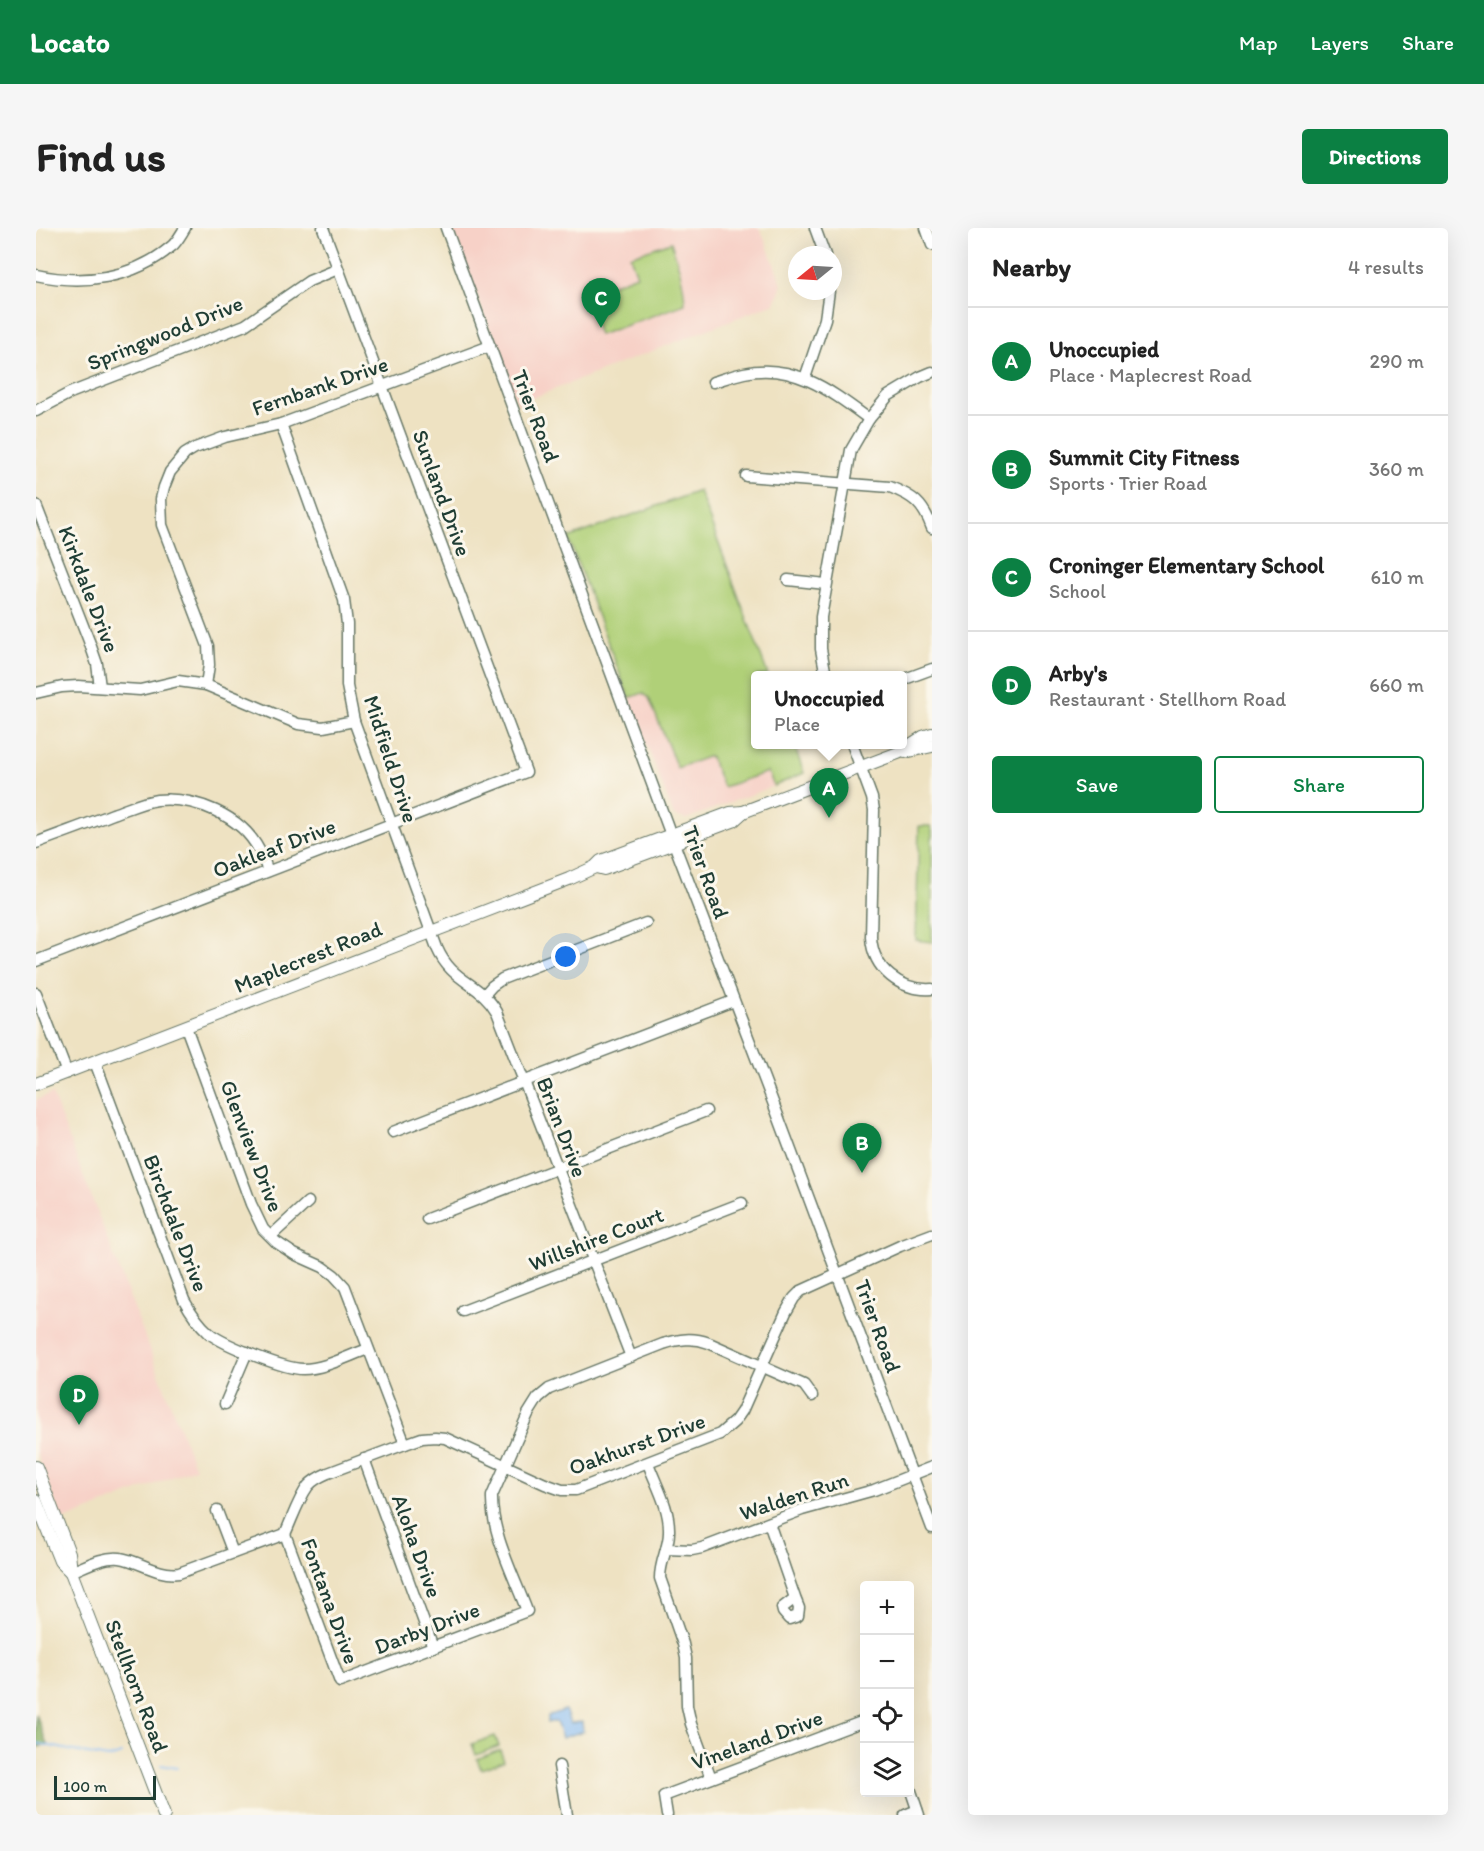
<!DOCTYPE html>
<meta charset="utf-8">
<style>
body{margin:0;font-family:Itim,sans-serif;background:#f6f6f6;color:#222}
.controls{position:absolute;right:18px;bottom:18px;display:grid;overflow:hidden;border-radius:6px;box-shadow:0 6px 24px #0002}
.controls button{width:54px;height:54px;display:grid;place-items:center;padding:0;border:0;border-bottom:2px solid #e0e0e0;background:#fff;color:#222;font:30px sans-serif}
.compass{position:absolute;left:752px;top:18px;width:54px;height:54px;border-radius:50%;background:#fff;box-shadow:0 6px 24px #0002;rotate:252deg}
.scale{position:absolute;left:18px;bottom:15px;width:102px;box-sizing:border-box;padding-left:6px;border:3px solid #1f3d34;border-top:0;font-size:16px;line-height:21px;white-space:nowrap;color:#1f3d34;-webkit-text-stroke:4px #fbf7ec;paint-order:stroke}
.you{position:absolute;left:530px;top:729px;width:21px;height:21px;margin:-15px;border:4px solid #fff;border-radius:50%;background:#1a73e8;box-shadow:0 0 0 9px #1a73e833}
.badge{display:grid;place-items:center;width:39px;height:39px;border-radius:50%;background:#0b8043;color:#fff;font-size:20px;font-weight:700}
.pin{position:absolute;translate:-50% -50px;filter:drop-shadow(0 2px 3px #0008)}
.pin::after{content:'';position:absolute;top:32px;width:21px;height:18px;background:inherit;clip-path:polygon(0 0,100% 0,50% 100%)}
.popup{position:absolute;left:715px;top:443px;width:156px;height:78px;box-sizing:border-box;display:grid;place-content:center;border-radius:6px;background:#fff;filter:drop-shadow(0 2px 4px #0005);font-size:20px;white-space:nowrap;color:#767676}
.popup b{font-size:22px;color:#222}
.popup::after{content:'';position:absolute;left:50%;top:100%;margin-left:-12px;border:12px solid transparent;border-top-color:#fff}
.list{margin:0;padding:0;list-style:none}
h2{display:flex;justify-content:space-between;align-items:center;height:78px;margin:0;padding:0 24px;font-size:26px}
h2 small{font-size:20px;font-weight:400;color:#767676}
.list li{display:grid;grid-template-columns:39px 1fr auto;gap:18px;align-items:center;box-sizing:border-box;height:108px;padding:0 24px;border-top:2px solid #e0e0e0}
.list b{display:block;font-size:22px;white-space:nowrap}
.list p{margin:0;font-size:20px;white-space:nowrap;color:#767676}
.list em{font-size:20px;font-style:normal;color:#767676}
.actions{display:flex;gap:12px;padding:18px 24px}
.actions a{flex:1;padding:14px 0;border:2px solid #0b8043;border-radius:6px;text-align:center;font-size:21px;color:#0b8043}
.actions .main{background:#0b8043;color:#fff}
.icon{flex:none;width:33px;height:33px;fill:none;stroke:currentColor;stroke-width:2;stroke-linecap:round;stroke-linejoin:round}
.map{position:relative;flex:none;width:896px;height:1587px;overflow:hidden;border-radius:6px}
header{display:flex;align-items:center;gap:36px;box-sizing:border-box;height:84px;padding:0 30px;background:#0b8043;color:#fff}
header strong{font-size:28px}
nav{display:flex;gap:33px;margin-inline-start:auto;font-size:21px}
.intro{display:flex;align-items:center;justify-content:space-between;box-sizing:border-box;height:144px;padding:0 36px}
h1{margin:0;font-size:42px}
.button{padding:15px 27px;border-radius:6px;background:#0b8043;color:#fff;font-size:21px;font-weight:700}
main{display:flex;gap:36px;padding:0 36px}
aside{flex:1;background:#fff;border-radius:6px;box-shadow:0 6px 24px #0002}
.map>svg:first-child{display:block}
.built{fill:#f7d1c7}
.green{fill:#b0d078;stroke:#688656;stroke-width:1.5}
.forest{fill:#8cb268;stroke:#56784e;stroke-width:1.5}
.water{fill:#84baf3;stroke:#527c94;stroke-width:1.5}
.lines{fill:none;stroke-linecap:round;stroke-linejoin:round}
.stream{stroke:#84baf3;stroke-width:2}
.minor-casing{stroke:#677766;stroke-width:13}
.major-casing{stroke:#677766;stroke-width:14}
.minor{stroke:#fff;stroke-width:10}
.major{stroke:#fff;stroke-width:12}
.labels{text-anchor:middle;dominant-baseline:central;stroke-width:6;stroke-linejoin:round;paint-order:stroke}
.street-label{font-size:22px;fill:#1f3d34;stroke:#fbf7ec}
</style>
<header>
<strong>Locato</strong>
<nav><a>Map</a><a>Layers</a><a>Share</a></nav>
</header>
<div class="intro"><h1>Find us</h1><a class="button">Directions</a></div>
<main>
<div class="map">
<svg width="896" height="1587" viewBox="0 0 896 1587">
<rect width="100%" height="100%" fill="#fbf7ec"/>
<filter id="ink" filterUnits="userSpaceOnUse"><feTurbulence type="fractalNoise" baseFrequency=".0167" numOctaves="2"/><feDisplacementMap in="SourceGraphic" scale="12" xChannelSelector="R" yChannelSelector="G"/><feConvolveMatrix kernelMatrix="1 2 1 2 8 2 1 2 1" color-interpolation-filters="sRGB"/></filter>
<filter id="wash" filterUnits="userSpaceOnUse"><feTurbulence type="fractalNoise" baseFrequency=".008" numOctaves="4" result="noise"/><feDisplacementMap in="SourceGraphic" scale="24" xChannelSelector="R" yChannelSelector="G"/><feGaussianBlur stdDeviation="1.35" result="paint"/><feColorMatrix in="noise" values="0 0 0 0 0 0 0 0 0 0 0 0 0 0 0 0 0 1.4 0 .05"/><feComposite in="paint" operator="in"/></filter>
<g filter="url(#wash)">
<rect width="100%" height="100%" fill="#eee2c2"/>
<g class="built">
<polygon points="416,0 724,0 746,56 739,75 481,176"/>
<polygon points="607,465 613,470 641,540 674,527 732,544 738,558 650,591 638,588 593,470"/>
<polygon points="16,866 159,1240 26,1293 0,1223 0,872"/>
</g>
<g class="green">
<path d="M635,14C642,35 648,54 649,76L563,107L549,67L601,47L594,28Z"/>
<polygon points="663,263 732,447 720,448 720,516 758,517 768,545 738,558 732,544 687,559 674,528 641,540 613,470 607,465 593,470 532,310"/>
<polygon points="883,598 894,598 896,603 896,714 880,712"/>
<polygon points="459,1508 463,1518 440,1527 436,1516"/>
<polygon points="464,1522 468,1533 445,1541 441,1531"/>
</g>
<polygon class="forest" points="0,1486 11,1516 0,1520"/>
<polygon class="water" points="529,1482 534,1495 546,1494 547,1503 526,1510 520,1494 512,1494 512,1488"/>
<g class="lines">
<g class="stream">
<polyline points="0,1515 66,1529 73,1530 86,1526"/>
<polyline points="125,1537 141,1540"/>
</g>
</g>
</g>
<g filter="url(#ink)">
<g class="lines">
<g class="minor-casing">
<g id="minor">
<polyline points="410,0 642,626 735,869 896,1300"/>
<polyline points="779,0 789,27"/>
<polyline points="890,0 896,17"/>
<path d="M0,47C48,57 97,51 136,18C141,14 145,6 149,0"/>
<polyline points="769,150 789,91 793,63"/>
<path d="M677,154C687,151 698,147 708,145C758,134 796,164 833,191"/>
<polyline points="0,183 34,165 209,97 273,53 302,41"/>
<path d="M245,196L308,372L311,396V458L318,493L401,720C416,755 444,754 461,784L595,1129"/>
<path d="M710,248L854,259C877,268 887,275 896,300"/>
<polyline points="0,277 53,413 61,436 64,459"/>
<polyline points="752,352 790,356"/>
<polyline points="790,448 785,421 785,389 815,222 833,191 852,168 884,149 896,144"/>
<polyline points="866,452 896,441"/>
<polyline points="170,457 173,437 172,418 126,297 125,271 128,259 134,244 149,226 159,220 189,209 245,196 454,118"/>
<polyline points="0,465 26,459 42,458 104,462 142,453 170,457 262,496 287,499 318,493"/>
<path d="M816,516L836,570L838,582L835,709C837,742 865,763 896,761"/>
<path d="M0,615C26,605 52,596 77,586C92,581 106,574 121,572C158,568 206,588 223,622C227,629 229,636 232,643"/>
<polyline points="0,733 490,544 287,0"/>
<polyline points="0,765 31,845"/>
<polyline points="448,767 456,758 466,751 610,695"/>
<polyline points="150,799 215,976 227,1001 240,1014 258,1026 287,1039 298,1047 309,1059 369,1216"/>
<path d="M59,834L148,1072C155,1085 162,1095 173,1105C188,1117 248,1141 267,1141C288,1141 312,1128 332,1121"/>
<polyline points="357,904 697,773"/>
<polyline points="391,991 670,883"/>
<polyline points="235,1008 272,974"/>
<polyline points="427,1083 706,975"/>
<polyline points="189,1176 211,1124"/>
<polyline points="328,1231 397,1419"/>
<path d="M612,1235C620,1257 634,1280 633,1304C633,1320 624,1332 624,1350L647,1416L650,1430L651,1478L655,1496L675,1550"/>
<polyline points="181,1283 197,1325"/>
<polyline points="733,1295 759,1370 746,1380 747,1384 753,1391 762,1388 763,1380 759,1370"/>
<path d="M249,1306L304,1454L491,1383C478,1348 455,1305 456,1268L492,1186L502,1170L513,1161L627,1116C643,1111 657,1109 673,1115L768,1157L776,1168"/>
<polyline points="630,1321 656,1322 666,1320 766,1282 838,1262 896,1239"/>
<path d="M35,1344C50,1338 67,1328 84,1330C104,1333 121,1348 143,1345L249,1306C256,1291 262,1272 272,1258C277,1252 285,1248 292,1245L369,1216L386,1210L399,1209L409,1210L509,1256L526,1262H540L684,1206L699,1193L706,1183L750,1084L758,1070L765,1063L864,1018L896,1006"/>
<polyline points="523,1538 531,1587"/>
<polyline points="874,1560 883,1587"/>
<polyline points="631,1587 628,1568 828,1493"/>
<polyline points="869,1587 881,1582"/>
</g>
</g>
<g class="major-casing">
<g id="major">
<polyline points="869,524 896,518"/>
<polyline points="560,639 568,641 697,593 707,584 862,525 887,509 896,506"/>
<polyline points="0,856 533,651 559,639 565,633 694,585 707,584"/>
<polyline points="0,1239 33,1325 35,1344 128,1587"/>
<polyline points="0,1273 24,1333 35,1344"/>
</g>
</g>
<use href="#minor" class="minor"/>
<use href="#major" class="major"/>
</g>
</g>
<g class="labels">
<g class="street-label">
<text transform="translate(129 105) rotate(-22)">Springwood Drive</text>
<text transform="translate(284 158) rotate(-19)">Fernbank Drive</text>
<text transform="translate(500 188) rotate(69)">Trier Road</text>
<text transform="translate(406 265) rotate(70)">Sunland Drive</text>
<text transform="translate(53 361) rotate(69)">Kirkdale Drive</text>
<text transform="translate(355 531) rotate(72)">Midfield Drive</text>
<text transform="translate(238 620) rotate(-21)">Oakleaf Drive</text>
<text transform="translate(670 644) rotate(70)">Trier Road</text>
<text transform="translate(272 729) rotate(-22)">Maplecrest Road</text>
<text transform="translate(526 899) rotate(69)">Brian Drive</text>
<text transform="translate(216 918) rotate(69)">Glenview Drive</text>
<text transform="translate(140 995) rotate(69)">Birchdale Drive</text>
<text transform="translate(560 1011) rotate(-21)">Willshire Court</text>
<text transform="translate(842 1098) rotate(70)">Trier Road</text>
<text transform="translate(601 1216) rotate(-20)">Oakhurst Drive</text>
<text transform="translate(758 1268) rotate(-18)">Walden Run</text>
<text transform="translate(381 1318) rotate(70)">Aloha Drive</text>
<text transform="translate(294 1373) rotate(70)">Fontana Drive</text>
<text transform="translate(391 1400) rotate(-21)">Darby Drive</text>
<text transform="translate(101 1458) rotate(69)">Stellhorn Road</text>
<text transform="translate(721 1512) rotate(-20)">Vineland Drive</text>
</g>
</g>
</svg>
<div class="controls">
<button>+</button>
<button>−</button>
<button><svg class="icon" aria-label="locate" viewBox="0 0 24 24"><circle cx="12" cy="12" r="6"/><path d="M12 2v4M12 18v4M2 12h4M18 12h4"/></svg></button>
<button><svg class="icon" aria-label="layers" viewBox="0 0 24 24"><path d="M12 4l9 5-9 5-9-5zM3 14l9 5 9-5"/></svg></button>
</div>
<svg class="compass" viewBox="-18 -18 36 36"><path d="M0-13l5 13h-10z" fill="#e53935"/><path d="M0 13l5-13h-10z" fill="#767676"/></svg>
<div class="scale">100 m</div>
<div class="you"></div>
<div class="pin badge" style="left:793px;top:590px">A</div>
<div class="popup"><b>Unoccupied</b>Place</div>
<div class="pin badge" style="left:826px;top:945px">B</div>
<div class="pin badge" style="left:565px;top:100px">C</div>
<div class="pin badge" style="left:43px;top:1197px">D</div>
</div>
<aside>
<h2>Nearby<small>4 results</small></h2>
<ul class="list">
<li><span class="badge">A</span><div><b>Unoccupied</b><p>Place · Maplecrest Road</p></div><em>290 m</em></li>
<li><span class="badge">B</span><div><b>Summit City Fitness</b><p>Sports · Trier Road</p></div><em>360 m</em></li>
<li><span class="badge">C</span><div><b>Croninger Elementary School</b><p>School</p></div><em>610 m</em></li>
<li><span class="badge">D</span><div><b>Arby's</b><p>Restaurant · Stellhorn Road</p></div><em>660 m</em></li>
</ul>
<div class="actions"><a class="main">Save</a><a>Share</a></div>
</aside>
</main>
